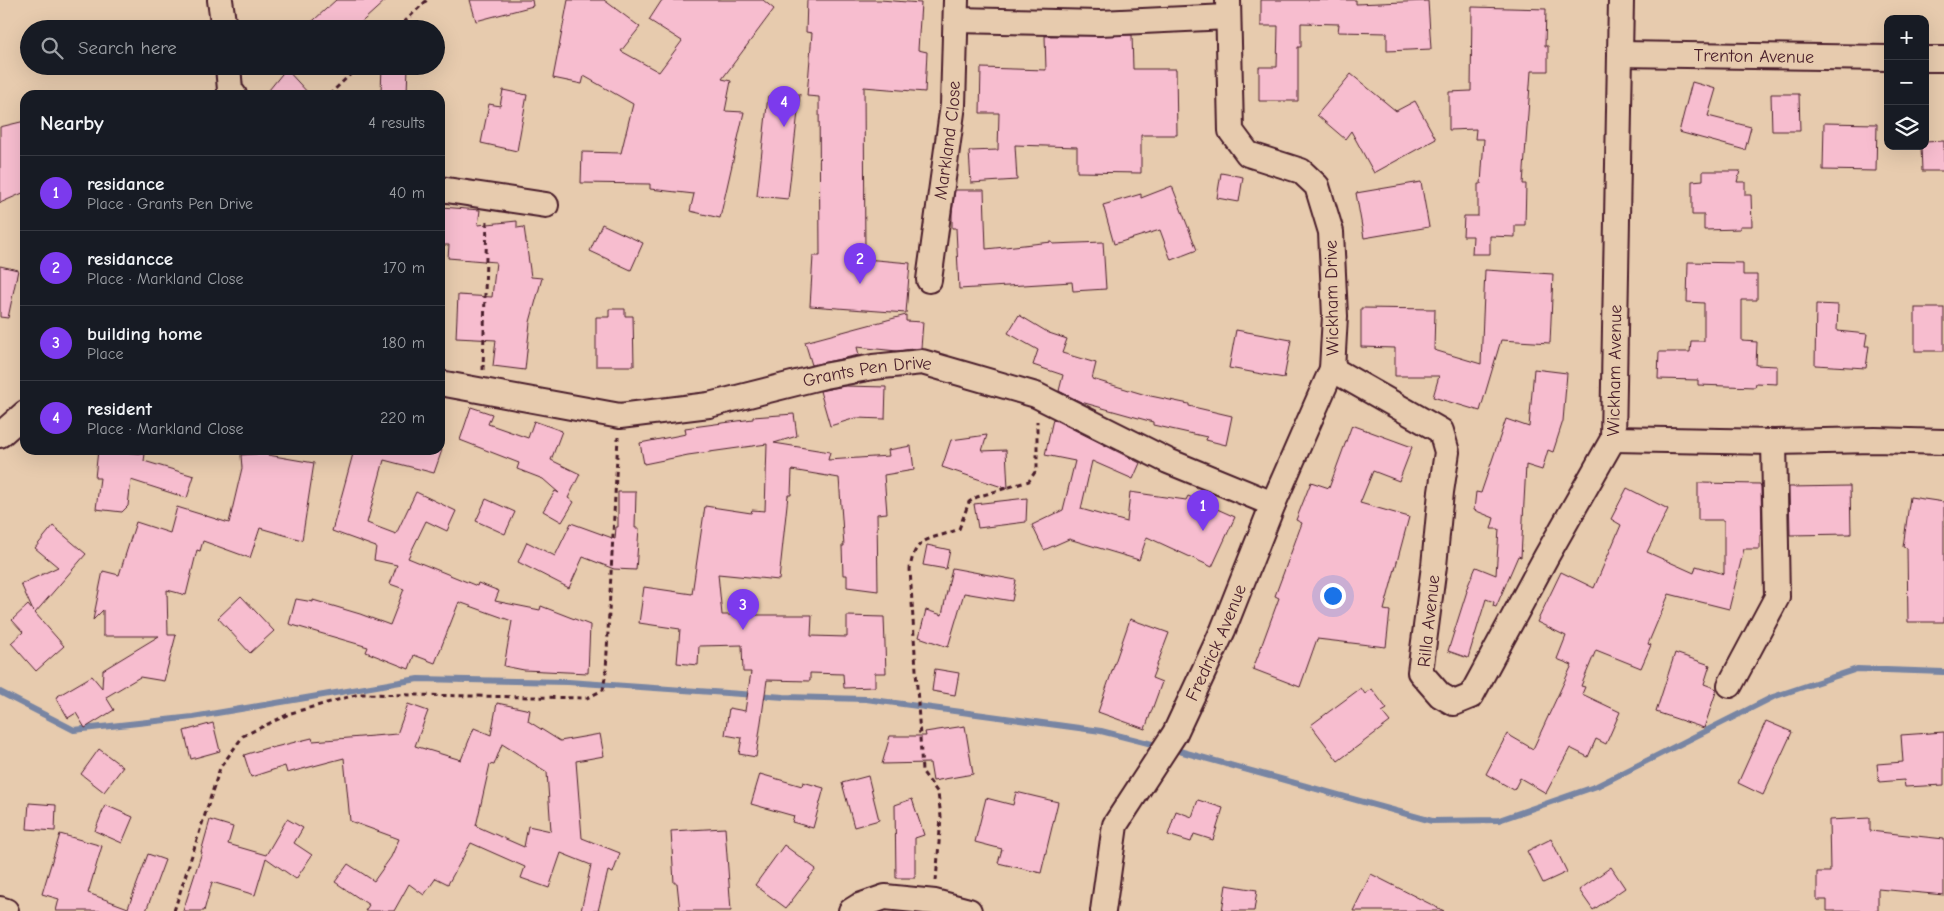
<!DOCTYPE html>
<meta charset="utf-8">
<style>
body{margin:0;font-family:"Comic Neue",sans-serif;background:#20242c;color:#f1f3f6}
.controls{position:absolute;right:15px;top:15px;display:grid;overflow:hidden;border-radius:10px;box-shadow:0 5px 20px #0002}
.controls button{width:45px;height:45px;display:grid;place-items:center;padding:0;border:0;border-bottom:1px solid #363941;background:#171b24;color:#f1f3f6;font:25px sans-serif}
.you{position:absolute;left:1332px;top:595px;width:18px;height:18px;margin:-12px;border:4px solid #fff;border-radius:50%;background:#1a73e8;box-shadow:0 0 0 8px #1a73e833}
.badge{display:grid;place-items:center;width:32px;height:32px;border-radius:50%;background:#7c3aed;color:#fff;font-size:16px;font-weight:700}
.pin{position:absolute;translate:-50% -41px;filter:drop-shadow(0 1px 2px #0008)}
.pin::after{content:'';position:absolute;top:26px;width:18px;height:15px;background:inherit;clip-path:polygon(0 0,100% 0,50% 100%)}
.list{margin:0;padding:0;list-style:none}
h2{display:flex;justify-content:space-between;align-items:center;height:65px;margin:0;padding:0 20px;font-size:21px}
h2 small{font-size:16px;font-weight:400;color:#9ea1a6}
.list li{display:grid;grid-template-columns:32px 1fr auto;gap:15px;align-items:center;box-sizing:border-box;height:75px;padding:0 20px;border-top:1px solid #363941}
.list b{display:block;font-size:19px;white-space:nowrap}
.list p{margin:0;font-size:16px;white-space:nowrap;color:#9ea1a6}
.list em{font-size:16px;font-style:normal;color:#9ea1a6}
.icon{flex:none;width:28px;height:28px;fill:none;stroke:currentColor;stroke-width:2;stroke-linecap:round;stroke-linejoin:round}
.map{position:relative;flex:none;width:1944px;height:911px;overflow:hidden}
.search{position:absolute;background:#171b24;box-shadow:0 5px 20px #0002;left:20px;top:20px;width:425px;height:55px;display:flex;align-items:center;gap:12px;box-sizing:border-box;padding:0 18px;border-radius:28px;color:#9ea1a6;font-size:19px}
.panel{position:absolute;background:#171b24;box-shadow:0 5px 20px #0002;left:20px;top:90px;width:425px;height:365px;border-radius:15px}
.map>svg:first-child{display:block}
.lines{fill:none;stroke-linecap:round;stroke-linejoin:round}
.stream{stroke:#7885a3;stroke-width:6}
.building{fill:#f7bdcf;stroke:#4a1f2b;fill-rule:evenodd}
.minor-casing{stroke:#4a1f2b;stroke-width:28}
.path{stroke:#4a1f2b;stroke-width:3;stroke-dasharray:5 4;stroke-linecap:butt}
.minor{stroke:#e7cbae;stroke-width:24}
.labels{text-anchor:middle;dominant-baseline:central;stroke-width:4.5;stroke-linejoin:round;paint-order:stroke}
.street-label{font-size:18px;fill:#4a1f2b;stroke:#e7cbae}
</style>
<div class="map">
<svg width="1944" height="911" viewBox="0 0 1944 911">
<rect width="100%" height="100%" fill="#e7cbae"/>
<filter id="ink" filterUnits="userSpaceOnUse"><feTurbulence type="fractalNoise" baseFrequency=".02" numOctaves="2"/><feDisplacementMap in="SourceGraphic" scale="10" xChannelSelector="R" yChannelSelector="G"/><feConvolveMatrix kernelMatrix="1 2 1 2 8 2 1 2 1" color-interpolation-filters="sRGB"/></filter>
<g filter="url(#ink)">
<g class="lines">
<g class="stream">
<polyline points="0,692 74,730 193,717 418,679 568,682 784,697 866,699 1101,731 1160,746"/>
<polyline points="1172,749 1432,821 1499,820 1597,786 1773,697 1857,669 1944,672"/>
</g>
</g>
<g class="building">
<polygon points="336,0 386,0 354,29 304,29"/>
<polygon points="470,0 532,0 533,6 476,21"/>
<polygon points="568,0 604,0 640,27 621,51 659,72 682,41 649,20 662,0 763,0 774,9 722,79 731,81 725,111 744,112 720,218 690,211 694,194 650,189 650,184 581,183 582,152 621,153 633,104 584,76 582,84 553,78"/>
<polygon points="807,0 880,0 921,3 918,50 927,52 925,92 864,87 865,259 910,263 906,313 810,306 813,256 820,256 819,97 807,96 812,33 806,32"/>
<polygon points="1261,0 1356,0 1356,4 1428,1 1431,49 1387,51 1387,33 1338,32 1339,24 1301,23 1301,47 1298,47 1298,101 1259,101 1259,67 1277,67 1278,26 1261,26"/>
<polygon points="1472,7 1546,9 1545,46 1548,46 1548,71 1531,71 1523,184 1526,184 1525,225 1515,225 1515,237 1490,236 1490,254 1472,254 1473,236 1463,236 1464,216 1478,216 1478,184 1481,184 1484,139 1475,139 1476,129 1449,130 1449,92 1471,91"/>
<polygon points="1132,35 1133,69 1176,69 1177,135 1141,135 1141,173 1077,172 1077,147 1015,145 1017,180 971,183 969,151 998,150 999,113 980,113 981,68 1046,70 1045,36"/>
<polygon points="382,66 408,66 407,93 381,92"/>
<polygon points="286,69 310,95 265,95"/>
<polygon points="1351,74 1396,111 1415,101 1436,139 1374,173 1351,131 1345,139 1317,115"/>
<polygon points="1692,82 1716,89 1708,116 1751,127 1745,150 1679,132"/>
<polygon points="503,90 527,95 517,151 481,143 489,104 500,106"/>
<polygon points="800,94 788,199 757,196 768,96"/>
<polygon points="1771,94 1799,94 1800,131 1772,131"/>
<polygon points="25,121 25,192 0,203 0,127"/>
<polygon points="1824,123 1877,124 1876,171 1823,170"/>
<polygon points="1944,141 1944,171 1922,171 1921,146 1925,146 1925,142"/>
<polygon points="1703,171 1740,171 1737,182 1745,182 1745,195 1751,195 1752,226 1740,226 1740,229 1704,230 1704,215 1692,215 1692,181 1703,180"/>
<polygon points="1221,173 1243,177 1239,202 1217,198"/>
<polygon points="1421,182 1429,227 1364,238 1356,193"/>
<polygon points="1172,186 1197,250 1171,260 1160,230 1114,244 1103,205 1141,194 1141,198"/>
<polygon points="955,190 984,190 986,249 1052,242 1053,244 1103,242 1106,289 1073,291 1072,282 959,289 956,228 952,228 952,213"/>
<polygon points="441,207 480,210 478,225 517,221 517,228 524,227 531,277 542,278 530,322 525,370 493,366 496,340 456,338 458,295 492,297 496,262 448,258 449,245 440,245"/>
<polygon points="602,224 643,243 631,270 590,251"/>
<polygon points="1688,262 1743,263 1743,275 1757,275 1757,300 1742,300 1742,341 1757,342 1756,365 1777,366 1777,384 1756,383 1755,387 1698,385 1698,380 1658,379 1659,352 1690,352 1691,341 1704,341 1704,303 1687,302"/>
<polygon points="0,266 18,270 8,318 0,317"/>
<polygon points="1485,270 1553,274 1550,343 1501,340 1480,411 1433,397 1439,376 1395,376 1395,348 1361,347 1361,308 1435,309 1434,350 1481,364"/>
<polygon points="1816,304 1838,305 1837,331 1867,334 1865,346 1869,346 1866,368 1815,365"/>
<rect x="1915" y="308" width="29" height="43"/>
<polygon points="609,309 625,309 625,316 633,316 634,366 596,366 596,317 609,317"/>
<polygon points="906,315 906,321 923,322 921,348 897,351 857,347 859,355 812,365 805,342"/>
<polygon points="1019,315 1049,333 1067,339 1062,353 1096,363 1092,379 1146,395 1189,404 1189,406 1232,416 1226,445 1206,440 1207,437 1153,425 1153,422 1081,402 1059,391 1063,375 1033,365 1038,350 1008,333"/>
<polygon points="1236,330 1291,340 1284,378 1229,368"/>
<polygon points="1534,369 1567,373 1563,421 1553,452 1548,450 1542,470 1526,465 1521,557 1518,556 1496,607 1493,606 1494,602 1486,599 1468,658 1448,651 1467,591 1466,590 1476,567 1496,575 1499,529 1491,529 1494,518 1474,510 1476,492 1481,493 1506,419 1529,427"/>
<polygon points="845,386 886,387 885,419 856,418 830,426 820,391"/>
<polygon points="471,407 492,414 488,424 528,438 534,421 562,431 551,460 580,474 568,498 574,502 562,522 543,511 555,491 559,493 543,479 517,469 519,463 460,440"/>
<polygon points="794,414 797,436 774,443 830,452 828,460 889,456 888,450 911,446 914,470 884,475 887,513 877,514 878,591 847,587 847,575 843,575 842,546 844,546 839,478 792,470 791,495 788,495 779,580 718,574 722,615 812,615 811,636 847,637 847,616 884,617 886,673 875,673 875,687 844,688 843,674 810,673 810,681 767,680 756,757 739,754 742,738 725,735 729,708 745,711 751,672 743,672 742,645 699,646 698,665 677,663 680,629 639,623 644,587 692,594 705,506 751,513 752,510 765,511 767,444 688,455 644,464 640,443 686,434 685,428 753,419 753,417"/>
<polygon points="1053,419 1140,463 1133,479 1092,461 1081,509 1127,522 1130,492 1186,500 1188,496 1235,517 1212,567 1147,537 1139,560 1069,539 1044,550 1032,525 1063,510 1075,461 1045,455"/>
<polygon points="1352,425 1412,447 1399,481 1373,471 1360,503 1409,517 1384,610 1390,611 1386,647 1317,639 1300,687 1253,669 1279,598 1275,596 1302,523 1296,520 1311,482 1329,488"/>
<polygon points="987,435 982,451 1006,450 1008,489 942,467 951,440"/>
<polygon points="98,450 145,454 144,461 194,476 187,498 131,480 128,506 122,512 96,509 100,478 95,478"/>
<polygon points="354,450 442,450 434,473 384,460 367,523 396,534 416,492 456,511 447,531 426,521 408,558 477,586 478,583 499,591 495,601 540,610 541,606 590,625 588,673 524,670 504,666 512,621 459,602 435,663 414,655 409,669 366,652 368,647 289,624 296,599 313,602 313,600 360,614 390,625 404,589 390,584 397,565 374,560 376,547 332,531"/>
<polygon points="268,453 268,455 314,463 302,540 260,528 250,558 203,541 200,551 197,550 186,595 167,590 168,635 176,635 164,681 140,677 106,697 114,710 85,728 76,713 68,718 56,697 92,676 102,688 103,670 159,636 103,636 103,610 93,620 103,571 119,575 136,522 170,533 177,507 229,523 242,468 241,455"/>
<polygon points="1698,483 1760,484 1761,487 1762,535 1760,535 1760,549 1744,549 1729,609 1669,594 1648,644 1651,645 1641,668 1596,650 1581,686 1585,687 1582,694 1620,712 1606,744 1596,739 1588,757 1570,748 1546,793 1520,778 1514,790 1486,774 1507,734 1533,749 1572,665 1557,659 1566,636 1537,622 1561,572 1594,588 1621,525 1611,519 1627,488 1668,509 1647,552 1694,573 1696,566 1724,574 1724,520 1698,520"/>
<polygon points="1850,486 1851,534 1790,535 1789,487"/>
<polygon points="618,492 636,492 635,528 639,528 636,570 614,569 583,557 569,588 518,562 527,542 555,556 571,523 615,539 616,527 618,527"/>
<polygon points="1910,497 1944,502 1944,622 1908,622 1907,548 1903,547"/>
<polygon points="1027,498 1026,522 978,528 974,504"/>
<polygon points="486,499 515,512 505,534 476,521"/>
<polygon points="53,526 86,554 35,613 64,646 36,671 11,643 23,632 12,620 28,605 33,611 21,584 58,567 35,548"/>
<polygon points="927,545 950,550 946,569 923,565"/>
<polygon points="952,568 1016,580 1012,601 964,593 948,647 919,637 926,610 942,615"/>
<polygon points="241,596 274,631 250,653 218,618"/>
<polygon points="1130,619 1169,633 1152,678 1162,682 1145,729 1098,712"/>
<polygon points="1675,653 1710,665 1704,684 1717,689 1704,728 1656,712"/>
<polygon points="935,669 959,673 955,695 932,691"/>
<polygon points="1361,688 1365,694 1372,689 1387,709 1382,712 1390,722 1338,761 1311,725"/>
<path d="M497,703L530,710L528,721L560,741L600,734L604,756L576,761L582,838L620,853L613,873L608,871L598,911H581L591,865L561,853L549,888L521,878L525,867L471,843L448,884L436,878L424,895L409,884L394,911H365L369,905L335,882L348,864L374,881L391,857L399,839L350,821L344,758L287,773L285,766L251,777L244,755L270,747L271,748L312,738L313,741L397,734L408,704L428,711L415,746L461,760L474,728L491,735ZM502,744L547,772L551,831L528,826L524,847L476,826L490,764L494,765Z"/>
<polygon points="1766,721 1792,732 1763,795 1738,783"/>
<polygon points="213,723 220,751 191,759 184,731"/>
<polygon points="965,726 973,774 933,781 930,763 882,764 890,736 926,736 925,732"/>
<polygon points="1944,732 1944,785 1905,787 1904,780 1879,782 1877,764 1903,762 1901,735"/>
<polygon points="99,749 123,767 104,792 81,774"/>
<polygon points="760,774 802,786 803,782 824,788 813,828 792,822 794,816 751,804"/>
<polygon points="868,776 879,820 854,827 842,783"/>
<polygon points="1016,792 1058,802 1041,873 998,863 1002,849 975,842 986,798 1013,805"/>
<polygon points="912,799 924,835 915,838 915,878 896,878 895,805"/>
<polygon points="1198,800 1223,808 1213,840 1194,834 1191,842 1168,835 1176,811 1192,817"/>
<polygon points="29,803 56,805 55,831 27,829"/>
<polygon points="105,805 133,817 122,843 95,831"/>
<polygon points="1870,818 1870,831 1944,839 1944,895 1878,889 1878,911 1827,911 1827,900 1817,900 1817,872 1830,872 1829,820"/>
<polygon points="287,819 303,828 294,843 312,855 296,879 266,858 255,895 212,882 204,911 183,911 202,852 201,852 210,820 233,827 228,844 266,855"/>
<polygon points="725,828 731,911 680,911 677,883 674,883 671,831"/>
<polygon points="60,834 102,846 88,893 128,908 148,854 165,860 146,911 56,911 59,899 42,894"/>
<polygon points="1551,839 1567,872 1543,883 1527,851"/>
<polygon points="784,845 816,869 786,908 755,885"/>
<polygon points="1611,867 1625,888 1593,910 1579,890"/>
<polygon points="1371,874 1444,911 1353,911"/>
<polygon points="1226,885 1257,890 1254,911 1222,911"/>
</g>
<g class="lines">
<g class="minor-casing">
<g id="minor">
<polyline points="220,0 224,29"/>
<polyline points="956,20 1100,23 1228,17"/>
<path id="s1" d="M1620,54L1888,58"/>
<polyline points="1925,59 1944,59"/>
<polyline points="228,66 230,90 234,95"/>
<polyline points="440,189 546,205"/>
<path id="s2" d="M929,280L953,105L956,0"/>
<path id="s3" d="M1332,369L1441,431L1447,452L1441,492L1434,566L1420,672L1440,695L1454,703L1471,696L1546,557L1613,439L1621,0"/>
<path id="s4" d="M440,383L620,416L709,405L824,376L873,367L922,362L1036,395L1168,461L1273,504"/>
<polyline points="0,435 25,413"/>
<polyline points="1613,439 1774,442 1875,440 1944,442"/>
<polyline points="1730,685 1777,597 1774,442"/>
<polyline points="0,909 6,911"/>
<polyline points="851,911 859,906 885,897 935,902 969,911"/>
<path id="s5" d="M1103,911L1115,825L1175,733L1223,630L1273,504L1332,369L1335,316L1331,232L1317,186L1301,171L1248,154L1231,131L1228,0"/>
</g>
</g>
<g class="path">
<polyline points="397,29 427,0"/>
<polyline points="329,95 359,66"/>
<polyline points="483,370 487,219"/>
<path d="M936,881L941,817L938,793L922,771L910,569C915,534 931,541 959,529L969,502L977,497L1029,481L1037,469V421"/>
<polyline points="174,911 220,768 243,736 291,713 359,694 587,698 603,690 606,671 618,437"/>
</g>
<use href="#minor" class="minor"/>
</g>
</g>
<g class="labels">
<g class="street-label">
<text stroke="none"><textPath href="#s1" startOffset="134">Trenton Avenue</textPath></text>
<text stroke="none"><textPath href="#s2" startOffset="141">Markland Close</textPath></text>
<text transform="translate(1332 298) rotate(-91)">Wickham Drive</text>
<text stroke="none"><textPath href="#s3" startOffset="796">Wickham Avenue</textPath></text>
<text stroke="none"><textPath href="#s4" startOffset="435">Grants Pen Drive</textPath></text>
<text transform="translate(1429 621) rotate(-84)">Rilla Avenue</text>
<text stroke="none"><textPath href="#s5" startOffset="296">Fredrick Avenue</textPath></text>
</g>
</g>
</svg>
<div class="controls">
<button>+</button>
<button>−</button>
<button><svg class="icon" aria-label="layers" viewBox="0 0 24 24"><path d="M12 4l9 5-9 5-9-5zM3 14l9 5 9-5"/></svg></button>
</div>
<div class="you"></div>
<div class="pin badge" style="left:1203px;top:531px">1</div>
<div class="pin badge" style="left:860px;top:284px">2</div>
<div class="pin badge" style="left:743px;top:630px">3</div>
<div class="pin badge" style="left:784px;top:127px">4</div>
<div class="search"><svg class="icon" aria-label="search" viewBox="0 0 24 24"><circle cx="10" cy="10" r="6"/><path d="M15 15l6 6"/></svg>Search here</div>
<section class="panel">
<h2>Nearby<small>4 results</small></h2>
<ul class="list">
<li><span class="badge">1</span><div><b>residance</b><p>Place · Grants Pen Drive</p></div><em>40 m</em></li>
<li><span class="badge">2</span><div><b>residancce</b><p>Place · Markland Close</p></div><em>170 m</em></li>
<li><span class="badge">3</span><div><b>building home</b><p>Place</p></div><em>180 m</em></li>
<li><span class="badge">4</span><div><b>resident</b><p>Place · Markland Close</p></div><em>220 m</em></li>
</ul>
</section>
</div>
